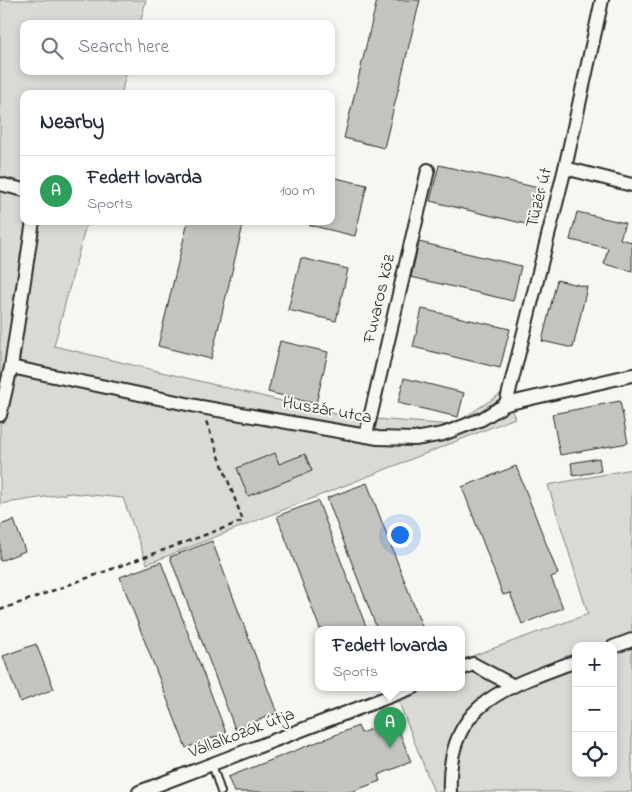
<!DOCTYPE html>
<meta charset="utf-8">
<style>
body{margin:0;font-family:"Indie Flower",sans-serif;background:#f2f2f3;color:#1f2937}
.controls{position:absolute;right:15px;bottom:15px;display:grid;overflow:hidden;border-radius:10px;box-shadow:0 2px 8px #0003}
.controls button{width:45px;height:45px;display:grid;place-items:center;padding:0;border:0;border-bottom:1px solid #e0e1e3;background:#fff;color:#1f2937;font:25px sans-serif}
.you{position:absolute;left:399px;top:534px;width:18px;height:18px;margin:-12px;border:4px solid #fff;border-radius:50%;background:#1a73e8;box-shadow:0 0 0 8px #1a73e833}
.badge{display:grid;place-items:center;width:32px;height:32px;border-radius:50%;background:#7c3aed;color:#fff;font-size:16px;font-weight:700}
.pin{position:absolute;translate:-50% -41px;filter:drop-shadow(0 1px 2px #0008)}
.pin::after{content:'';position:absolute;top:26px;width:18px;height:15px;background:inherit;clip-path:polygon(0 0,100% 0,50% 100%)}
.popup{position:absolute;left:315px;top:626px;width:150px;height:65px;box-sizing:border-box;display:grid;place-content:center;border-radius:10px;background:#fff;filter:drop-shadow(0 1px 4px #0005);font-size:16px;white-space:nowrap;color:#747a83}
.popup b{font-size:19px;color:#1f2937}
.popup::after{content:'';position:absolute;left:50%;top:100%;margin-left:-10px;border:10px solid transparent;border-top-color:#fff}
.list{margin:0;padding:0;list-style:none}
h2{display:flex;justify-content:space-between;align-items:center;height:65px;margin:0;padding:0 20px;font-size:21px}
h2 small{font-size:16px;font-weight:400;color:#747a83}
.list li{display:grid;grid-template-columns:32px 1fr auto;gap:15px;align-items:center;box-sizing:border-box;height:70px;padding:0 20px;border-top:1px solid #e0e1e3}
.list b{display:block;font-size:19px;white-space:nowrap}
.list p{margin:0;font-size:16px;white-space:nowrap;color:#747a83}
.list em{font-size:16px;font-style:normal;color:#747a83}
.icon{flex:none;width:28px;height:28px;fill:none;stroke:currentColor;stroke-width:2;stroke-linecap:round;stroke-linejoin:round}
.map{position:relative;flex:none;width:632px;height:792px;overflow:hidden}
.search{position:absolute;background:#fff;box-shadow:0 2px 8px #0003;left:20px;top:20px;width:315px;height:55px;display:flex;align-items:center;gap:12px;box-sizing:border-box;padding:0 18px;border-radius:10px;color:#747a83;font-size:19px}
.panel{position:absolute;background:#fff;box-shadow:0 2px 8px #0003;left:20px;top:90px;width:315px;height:135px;border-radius:10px}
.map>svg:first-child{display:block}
.green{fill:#d9d9d5;stroke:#828280;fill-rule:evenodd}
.building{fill:#c3c3c0;stroke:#2b2b2b}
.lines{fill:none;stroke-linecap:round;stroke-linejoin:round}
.service-casing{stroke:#2b2b2b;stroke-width:10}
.minor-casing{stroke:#2b2b2b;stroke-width:16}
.path{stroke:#2b2b2b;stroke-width:2.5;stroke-dasharray:5 4;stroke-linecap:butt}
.service{stroke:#f6f6f2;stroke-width:6}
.minor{stroke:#f6f6f2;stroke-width:12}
.labels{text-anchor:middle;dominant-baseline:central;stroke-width:4;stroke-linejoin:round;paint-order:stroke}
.street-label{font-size:18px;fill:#2b2b2b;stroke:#f6f6f2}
</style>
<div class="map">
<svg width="632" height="792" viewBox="0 0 632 792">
<rect width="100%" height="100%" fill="#f6f6f2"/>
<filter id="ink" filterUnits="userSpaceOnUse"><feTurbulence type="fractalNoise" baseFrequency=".02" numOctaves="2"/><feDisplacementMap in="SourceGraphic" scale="10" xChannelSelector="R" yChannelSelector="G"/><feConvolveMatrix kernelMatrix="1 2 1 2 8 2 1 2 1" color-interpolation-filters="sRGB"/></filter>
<g filter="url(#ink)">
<g class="green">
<polygon points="0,0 146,0 140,24 24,24 24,71 127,71 121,94 24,94 24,221 87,221 54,346 348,417 453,425 503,392 515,418 147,564 123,498 71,493 0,504"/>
<path d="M632,469V792H434L393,687H461V660L588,614L548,485ZM576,646H613V773H576Z"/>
</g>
<g class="building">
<polygon points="377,0 420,0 384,148 344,138"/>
<polygon points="439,165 543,189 534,226 430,201"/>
<polygon points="331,177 367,185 355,236 309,225 310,221 331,221"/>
<polygon points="577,212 625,223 620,239 632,242 632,271 604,264 608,248 570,240"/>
<polygon points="188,221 244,221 211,359 158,346"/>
<polygon points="419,242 521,266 513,301 411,277"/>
<polygon points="301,258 348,269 336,321 288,310"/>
<polygon points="557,280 587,287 573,348 542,341"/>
<polygon points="422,309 510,329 500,368 413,347"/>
<polygon points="280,341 328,352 316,404 268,392"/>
<polygon points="404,378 464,393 458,417 398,403"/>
<polygon points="620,401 628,443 560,455 552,414"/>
<polygon points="275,453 279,464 305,454 312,471 248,496 237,468"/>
<polygon points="599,458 601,471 573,476 571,463"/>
<polygon points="516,466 558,574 551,577 563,608 522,624 510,593 503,595 462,487"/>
<polygon points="367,483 423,629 377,629 327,498"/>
<polygon points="318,501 367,629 320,629 277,516"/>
<polygon points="14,520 25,551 0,561 0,525"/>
<polygon points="212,541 277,713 235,729 170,557"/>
<polygon points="161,562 226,733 186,748 120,577"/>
<polygon points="36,644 54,689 20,702 3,656"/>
<polygon points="395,720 411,762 378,775 380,781 351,792 234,792 228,777 358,726 361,733"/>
</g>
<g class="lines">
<g class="service-casing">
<polyline id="service" points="212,764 221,792"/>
</g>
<g class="minor-casing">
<g id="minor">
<polyline points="565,168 632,185"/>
<polyline points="0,184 24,190"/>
<polyline points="11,367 201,407 378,438 415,439 443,434 482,419 506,404 632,375"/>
<polyline points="506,404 565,168 602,0"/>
<polyline points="0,415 11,367 33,221"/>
<polyline points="366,435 428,170"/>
<polyline points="613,647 632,640"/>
<polyline points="461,669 473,664 512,685"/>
<polyline points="139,792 414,687"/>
<path d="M450,792C446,702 505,688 576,661"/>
</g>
</g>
<polyline class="path" points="0,610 243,521 206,421"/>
<use href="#service" class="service"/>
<use href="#minor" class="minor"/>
</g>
</g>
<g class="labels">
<g class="street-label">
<text transform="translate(540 198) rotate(-76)">Tüzér út</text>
<text transform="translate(380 299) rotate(-77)">Fuvaros köz</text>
<text transform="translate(327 411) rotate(10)">Huszár utca</text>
<text transform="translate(242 734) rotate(-21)">Vállalkozók útja</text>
</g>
</g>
</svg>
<div class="controls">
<button>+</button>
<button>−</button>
<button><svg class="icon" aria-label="locate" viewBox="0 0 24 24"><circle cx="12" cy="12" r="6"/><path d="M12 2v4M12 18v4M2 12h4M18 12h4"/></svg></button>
</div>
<div class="you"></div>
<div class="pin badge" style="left:390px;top:748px;background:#2e9e5b">A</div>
<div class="popup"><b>Fedett lovarda</b>Sports</div>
<div class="search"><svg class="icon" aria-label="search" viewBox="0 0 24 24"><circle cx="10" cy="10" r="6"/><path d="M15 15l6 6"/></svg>Search here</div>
<section class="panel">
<h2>Nearby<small></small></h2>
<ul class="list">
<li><span class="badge" style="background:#2e9e5b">A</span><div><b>Fedett lovarda</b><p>Sports</p></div><em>100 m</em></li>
</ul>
</section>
</div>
